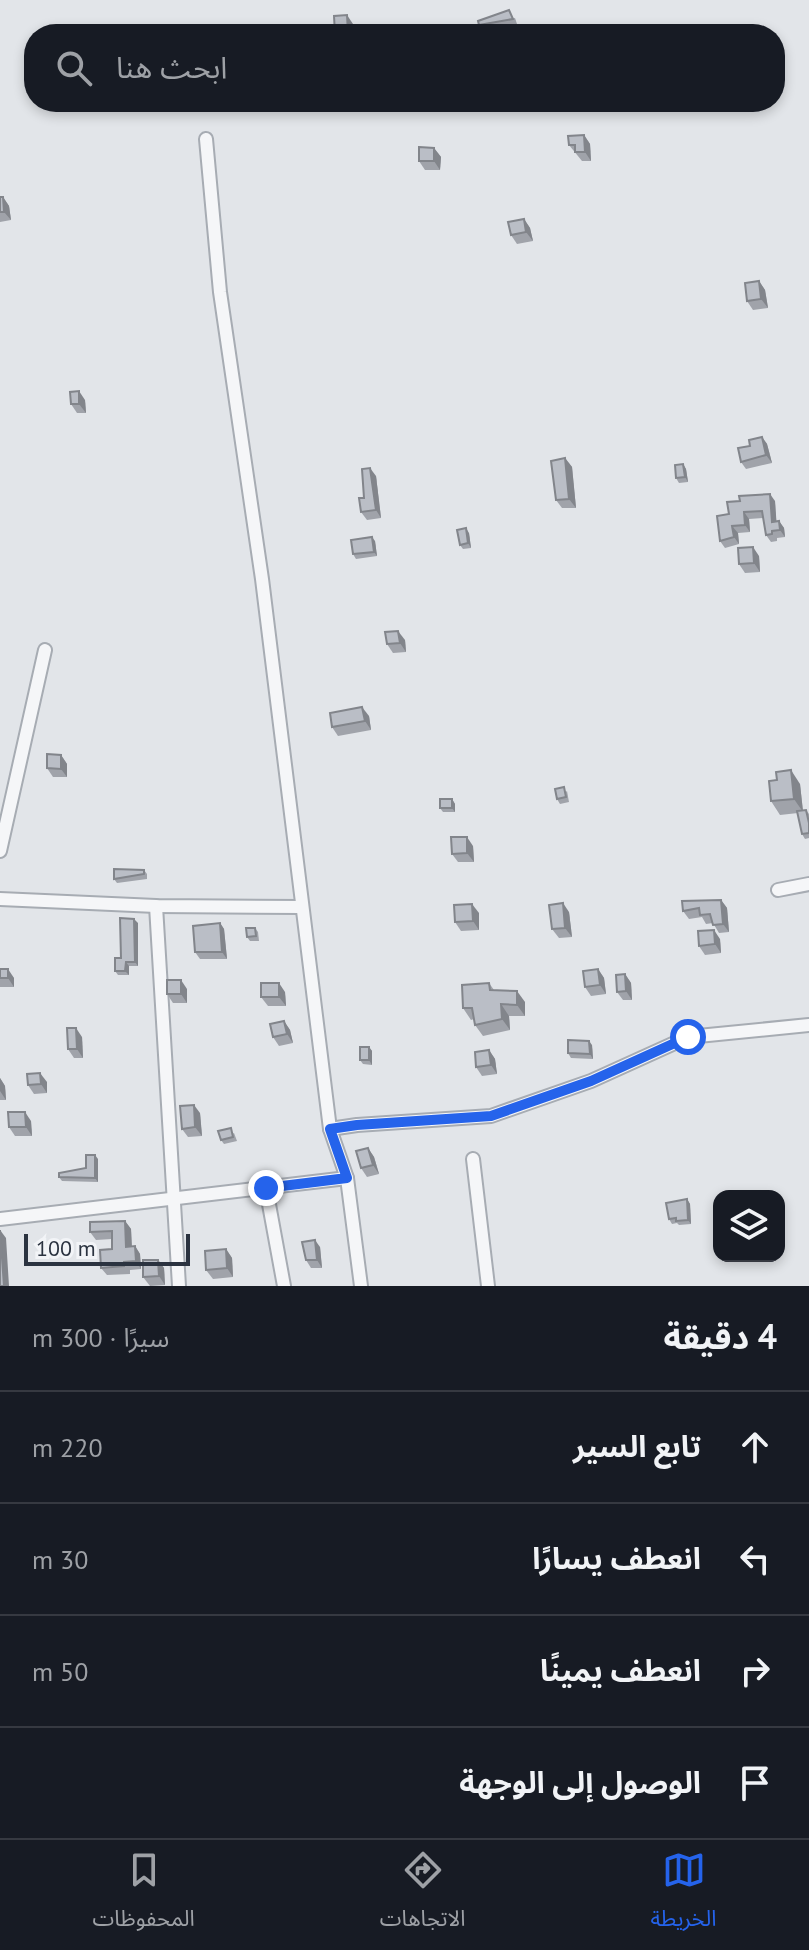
<!DOCTYPE html>
<html lang="ar">
<meta charset="utf-8">
<style>
body{margin:0;font-family:"PT Sans","Noto Sans Arabic",sans-serif;background:#242831;color:#f1f3f6;direction:rtl}
.controls{position:absolute;right:24px;bottom:24px;display:grid;overflow:hidden;border-radius:16px;box-shadow:0 4px 12px #0003}
.controls button{width:72px;height:72px;display:grid;place-items:center;padding:0;border:0;border-bottom:2px solid #363941;background:#171b24;color:#f1f3f6;font:40px sans-serif}
.scale{position:absolute;left:24px;bottom:20px;width:166px;box-sizing:border-box;padding-left:8px;border:4px solid #2b3340;border-top:0;font-size:22px;line-height:28px;white-space:nowrap;color:#2b3340;-webkit-text-stroke:6px #f2f4f7;paint-order:stroke}
.stop{position:absolute;width:24px;height:24px;margin:-18px;border:6px solid #2563eb;border-radius:50%;background:#fff}
.stop.end{background:#2563eb;border-color:#fff;box-shadow:0 2px 8px #0008}
.list{margin:0;padding:0;list-style:none}
h2{display:flex;justify-content:space-between;align-items:center;height:104px;margin:0;padding:0 32px;font-size:34px}
h2 small{font-size:26px;font-weight:400;color:#9ea1a6}
.list li{display:grid;grid-template-columns:52px 1fr auto;gap:24px;align-items:center;box-sizing:border-box;height:112px;padding:0 32px;border-top:2px solid #363941}
.list b{display:block;font-size:30px;white-space:nowrap}
.list em{font-size:26px;font-style:normal;color:#9ea1a6}
.icon{flex:none;width:44px;height:44px;fill:none;stroke:currentColor;stroke-width:2;stroke-linecap:round;stroke-linejoin:round}
.map{position:relative;flex:none;width:809px;height:1286px;overflow:hidden;direction:ltr}
.search{position:absolute;background:#171b24;box-shadow:0 4px 12px #0003;left:24px;right:24px;top:24px;height:88px;display:flex;align-items:center;gap:20px;box-sizing:border-box;padding:0 28px;border-radius:32px;color:#9ea1a6;font-size:30px}
.sheet{height:552px;background:#171b24}
nav{display:flex;justify-content:space-around;align-items:center;box-sizing:border-box;height:112px;border-top:2px solid #363941;background:#171b24;font-size:22px;color:#9ea1a6}
nav a{display:grid;justify-items:center;gap:4px}
nav .on{color:#2563eb}
.map>svg:first-child{display:block}
.lines{fill:none;stroke-linecap:round;stroke-linejoin:round}
.minor-casing{stroke:#a7acb3;stroke-width:16}
.minor{stroke:#f5f6f8;stroke-width:12}
.wall{fill:#a0a3aa}
.shaded-wall{fill:#82858b}
.building{fill:#babec6;stroke:#82858b;stroke-width:2}
.route{stroke:#2563eb;stroke-width:10}
</style>
<div class="map">
<svg width="809" height="1286" viewBox="0 0 809 1286">
<rect width="100%" height="100%" fill="#e2e5e9"/>
<g class="lines">
<g class="minor-casing">
<g id="minor">
<polyline points="206,139 220,292 262,579 330,1129 347,1178"/>
<polyline points="0,851 45,650"/>
<polyline points="778,890 809,884"/>
<polyline points="0,899 156,906 302,907"/>
<polyline points="156,906 179,1286"/>
<polyline points="330,1129 357,1125 491,1116 591,1081 688,1037 809,1025"/>
<polyline points="473,1159 488,1286"/>
<polyline points="266,1188 284,1286"/>
<polyline points="0,1219 347,1178 361,1286"/>
</g>
</g>
<use href="#minor" class="minor"/>
</g>
<g class="wall">
<polygon points="515,18 518,27 484,32 479,25"/>
<polygon points="584,135 590,144 591,161 582,161 569,145"/>
<polygon points="434,148 441,157 440,170 425,170 419,161"/>
<polygon points="0,197 3,197 9,206 11,220 0,222"/>
<polygon points="524,219 530,228 533,241 517,244 511,235"/>
<polygon points="759,281 765,290 768,308 753,310 747,301"/>
<polygon points="85,400 86,413 77,413 71,404"/>
<polygon points="762,437 767,444 772,463 746,469 741,462 750,446"/>
<polygon points="565,458 572,467 576,508 562,508 556,500"/>
<polygon points="683,464 686,469 688,482 679,483 676,478"/>
<polygon points="376,476 381,518 367,520 361,512 364,498"/>
<polygon points="775,501 776,522 779,521 784,528 785,537 777,538 777,541 771,542 766,535 763,518 749,519 750,532 738,533 739,544 725,548 720,541 729,514"/>
<polygon points="469,533 471,548 463,549 460,545"/>
<polygon points="375,541 377,556 356,559 353,554"/>
<polygon points="759,556 760,572 745,573 739,564"/>
<polygon points="405,640 406,652 393,653 387,644"/>
<polygon points="369,716 371,730 338,736 332,727"/>
<polygon points="61,755 67,764 67,777 53,777 47,768"/>
<polygon points="777,780 800,784 803,811 806,810 809,814 809,838 805,839 802,834 798,813 780,815 771,801"/>
<polygon points="567,791 569,802 560,804 557,799"/>
<polygon points="452,799 455,804 455,812 443,812 440,808"/>
<polygon points="473,846 474,862 458,862 452,854"/>
<polygon points="144,870 147,874 147,879 117,883 114,879"/>
<polygon points="721,900 727,908 729,932 719,933 713,923 706,924 702,917 689,919 683,911"/>
<polygon points="569,912 572,937 559,938 552,929"/>
<polygon points="479,913 479,930 461,931 455,922"/>
<polygon points="138,923 138,966 129,966 129,975 118,975 115,971"/>
<polygon points="220,923 224,929 227,959 200,959 195,952"/>
<polygon points="255,928 258,932 259,941 250,941 247,937"/>
<polygon points="720,939 721,953 705,955 699,946"/>
<polygon points="0,969 14,978 14,987 0,987"/>
<polygon points="598,969 604,978 606,994 591,996 585,987"/>
<polygon points="625,974 631,983 632,1000 623,1000 617,992"/>
<polygon points="489,983 494,990 525,1002 525,1016 509,1016 510,1030 483,1036 475,1025 474,1019 471,1020 463,1008"/>
<polygon points="187,989 187,1003 173,1003 167,994"/>
<polygon points="285,992 286,1006 268,1006 261,997"/>
<polygon points="284,1021 290,1030 293,1043 279,1046 273,1037"/>
<polygon points="82,1037 83,1058 74,1058 68,1049"/>
<polygon points="592,1045 593,1059 571,1058 568,1053"/>
<polygon points="369,1047 372,1051 372,1065 363,1064 360,1060"/>
<polygon points="489,1050 495,1059 497,1074 482,1076 476,1067"/>
<polygon points="0,1078 5,1086 6,1100 0,1100"/>
<polygon points="47,1082 47,1093 34,1094 28,1085"/>
<polygon points="200,1113 202,1136 188,1137 182,1129"/>
<polygon points="31,1121 32,1136 15,1136 9,1127"/>
<polygon points="234,1133 237,1141 224,1144 221,1140"/>
<polygon points="368,1148 374,1157 379,1174 367,1177 361,1168"/>
<polygon points="98,1159 98,1182 62,1181 59,1177 86,1168"/>
<polygon points="687,1199 690,1204 691,1224 679,1225 677,1223 672,1224 669,1219"/>
<polygon points="125,1221 131,1229 132,1246 135,1246 140,1254 141,1269 130,1270 130,1274 107,1275 101,1268 112,1249 112,1239 96,1240 90,1232"/>
<polygon points="320,1247 322,1268 311,1268 306,1260"/>
<polygon points="226,1249 232,1258 233,1277 213,1279 206,1270"/>
<polygon points="158,1260 164,1268 165,1285 150,1286 143,1277"/>
</g>
<g class="shaded-wall">
<polygon points="347,15 353,24 354,34 348,33"/>
<polygon points="584,135 590,144 591,161 585,152"/>
<polygon points="434,148 441,157 440,170 434,161"/>
<polygon points="3,197 9,206 11,220 4,212"/>
<polygon points="524,219 530,228 533,241 526,232"/>
<polygon points="759,281 765,290 768,308 761,299"/>
<polygon points="79,391 85,400 86,413 79,404"/>
<polygon points="762,437 767,444 772,463 766,455"/>
<polygon points="565,458 572,467 576,508 569,499"/>
<polygon points="683,464 686,469 688,482 685,477"/>
<polygon points="370,468 376,476 381,518 376,510"/>
<polygon points="770,494 775,501 777,529 772,522"/>
<polygon points="744,512 749,519 750,532 745,525"/>
<polygon points="779,521 784,528 785,537 780,530"/>
<polygon points="732,526 738,533 739,544 734,537"/>
<polygon points="466,528 469,533 471,548 468,543"/>
<polygon points="372,537 375,541 377,556 374,552"/>
<polygon points="753,547 759,556 760,572 754,563"/>
<polygon points="398,631 405,640 406,652 400,643"/>
<polygon points="362,707 369,716 371,730 365,721"/>
<polygon points="61,755 67,764 67,777 61,769"/>
<polygon points="791,770 800,784 803,812 794,799"/>
<polygon points="452,799 455,804 455,812 452,808"/>
<polygon points="467,837 473,846 474,862 467,853"/>
<polygon points="721,900 727,908 729,932 723,924"/>
<polygon points="563,903 569,912 572,937 565,928"/>
<polygon points="472,904 479,913 479,930 473,921"/>
<polygon points="134,919 138,923 138,966 135,962"/>
<polygon points="220,923 224,929 227,959 222,952"/>
<polygon points="714,930 720,939 721,953 715,944"/>
<polygon points="126,962 129,966 129,975 125,971"/>
<polygon points="8,969 14,978 14,987 8,978"/>
<polygon points="598,969 604,978 606,994 600,985"/>
<polygon points="625,974 631,983 632,1000 626,991"/>
<polygon points="181,980 187,989 187,1003 181,994"/>
<polygon points="279,983 285,992 286,1006 279,997"/>
<polygon points="517,991 525,1002 525,1016 517,1005"/>
<polygon points="501,1004 509,1016 510,1030 502,1019"/>
<polygon points="284,1021 290,1030 293,1043 287,1034"/>
<polygon points="76,1028 82,1037 83,1058 77,1049"/>
<polygon points="589,1041 592,1045 593,1059 590,1054"/>
<polygon points="369,1047 372,1051 372,1065 369,1060"/>
<polygon points="489,1050 495,1059 497,1074 491,1065"/>
<polygon points="40,1073 47,1082 47,1093 41,1084"/>
<polygon points="0,1078 5,1086 6,1100 0,1091"/>
<polygon points="194,1105 200,1113 202,1136 195,1127"/>
<polygon points="25,1112 31,1121 32,1136 26,1127"/>
<polygon points="368,1148 374,1157 379,1174 373,1165"/>
<polygon points="95,1155 98,1159 98,1182 95,1178"/>
<polygon points="687,1199 690,1204 691,1224 688,1220"/>
<polygon points="125,1221 131,1229 132,1254 126,1247"/>
<polygon points="0,1230 6,1238 9,1286 4,1286"/>
<polygon points="315,1240 320,1247 322,1268 317,1260"/>
<polygon points="135,1246 140,1254 141,1269 136,1261"/>
<polygon points="226,1249 232,1258 233,1277 227,1268"/>
<polygon points="158,1260 164,1268 165,1285 159,1276"/>
</g>
<g class="building">
<polygon points="509,10 513,19 479,25 478,21"/>
<polygon points="347,15 348,33 335,34 334,16"/>
<polygon points="584,135 585,152 575,152 575,145 569,145 568,136"/>
<polygon points="419,147 434,148 434,161 419,161"/>
<polygon points="0,197 3,197 4,212 0,212"/>
<polygon points="524,219 526,232 511,235 508,222"/>
<polygon points="759,281 761,299 747,301 745,283"/>
<polygon points="79,391 79,404 71,404 70,392"/>
<polygon points="762,437 766,455 741,462 738,448 750,446 749,440"/>
<polygon points="565,458 569,499 556,500 551,461"/>
<polygon points="683,464 685,477 676,478 675,465"/>
<polygon points="370,468 376,510 361,512 359,498 364,498 362,469"/>
<polygon points="770,494 772,522 779,521 780,530 772,531 772,534 766,535 762,511 744,512 745,525 732,526 734,537 720,541 717,516 729,514 727,502 740,501 739,496"/>
<polygon points="466,528 468,543 460,545 457,530"/>
<polygon points="372,537 374,552 353,554 351,540"/>
<polygon points="753,547 754,563 739,564 738,548"/>
<polygon points="398,631 400,643 387,644 385,632"/>
<polygon points="362,707 365,721 332,727 330,713"/>
<polygon points="47,754 61,755 61,769 47,768"/>
<polygon points="791,770 794,799 771,801 769,781 777,780 776,772"/>
<polygon points="564,787 566,797 557,799 555,789"/>
<rect x="440" y="799" width="12" height="9"/>
<polygon points="806,810 809,823 809,833 802,834 797,811"/>
<polygon points="451,837 467,837 467,853 452,854"/>
<polygon points="114,869 144,870 144,874 114,879"/>
<polygon points="721,900 723,924 713,925 710,914 700,915 699,908 683,911 682,901"/>
<polygon points="563,903 565,928 552,929 549,905"/>
<polygon points="472,904 473,921 455,922 454,905"/>
<polygon points="120,918 134,919 135,962 126,962 125,971 115,971 115,958 121,958"/>
<polygon points="220,923 222,952 195,952 193,926"/>
<polygon points="246,928 255,928 256,936 247,937"/>
<polygon points="714,930 715,944 699,946 698,931"/>
<rect x="0" y="969" width="8" height="9"/>
<polygon points="598,969 600,985 585,987 583,971"/>
<polygon points="625,974 626,991 617,992 616,975"/>
<rect x="167" y="980" width="14" height="14"/>
<rect x="261" y="983" width="18" height="14"/>
<polygon points="489,983 490,990 517,991 517,1005 501,1004 502,1019 475,1025 472,1008 463,1008 462,985"/>
<polygon points="284,1021 287,1034 273,1037 270,1024"/>
<polygon points="67,1028 76,1028 77,1049 68,1049"/>
<polygon points="568,1040 589,1041 590,1054 568,1053"/>
<rect x="360" y="1047" width="9" height="13"/>
<polygon points="489,1050 491,1065 476,1067 475,1052"/>
<polygon points="40,1073 41,1084 28,1085 27,1074"/>
<polygon points="194,1105 195,1127 182,1129 180,1106"/>
<polygon points="8,1112 25,1112 26,1127 9,1127"/>
<polygon points="231,1128 233,1137 221,1140 218,1131"/>
<polygon points="368,1148 373,1165 361,1168 356,1151"/>
<polygon points="86,1155 95,1155 95,1178 59,1177 59,1173 86,1168"/>
<polygon points="687,1199 688,1220 676,1221 676,1218 669,1219 666,1203"/>
<polygon points="125,1221 126,1247 135,1246 136,1261 124,1262 124,1266 101,1268 100,1250 112,1249 112,1231 90,1232 90,1222"/>
<polygon points="0,1230 4,1286 0,1286"/>
<polygon points="315,1240 317,1260 306,1260 302,1242"/>
<polygon points="226,1249 227,1268 206,1270 205,1251"/>
<polygon points="143,1260 158,1260 159,1276 143,1277"/>
</g>
<g class="lines">
<polyline class="route" points="266,1188 347,1178 330,1129 357,1125 491,1116 591,1081 688,1037"/>
</g>
</svg>
<div class="controls">
<button><svg class="icon" aria-label="layers" viewBox="0 0 24 24"><path d="M12 4l9 5-9 5-9-5zM3 14l9 5 9-5"/></svg></button>
</div>
<div class="scale">100 m</div>
<div class="stop" style="left:688px;top:1037px"></div>
<div class="stop end" style="left:266px;top:1188px"></div>
<div class="search"><svg class="icon" aria-label="search" viewBox="0 0 24 24"><circle cx="10" cy="10" r="6"/><path d="M15 15l6 6"/></svg>ابحث هنا</div>
</div>
<section class="sheet">
<h2>4 دقيقة<small>سيرًا · 300 m</small></h2>
<ul class="list">
<li><svg class="icon" aria-label="ahead" viewBox="0 0 24 24"><path d="M12 20V5M6 11l6-6 6 6"/></svg><div><b>تابع السير</b></div><em>220 m</em></li>
<li><svg class="icon" aria-label="left" viewBox="0 0 24 24"><path d="M17 20v-9H6M10 6l-5 5 5 5"/></svg><div><b>انعطف يسارًا</b></div><em>30 m</em></li>
<li><svg class="icon" aria-label="right" viewBox="0 0 24 24"><path d="M7 20v-9h11M14 6l5 5-5 5"/></svg><div><b>انعطف يمينًا</b></div><em>50 m</em></li>
<li><svg class="icon" aria-label="arrive" viewBox="0 0 24 24"><path d="M6 21V4h12l-3 4 3 4H6"/></svg><div><b>الوصول إلى الوجهة</b></div></li>
</ul>
</section>
<nav>
<a class="on"><svg class="icon" aria-label="map" viewBox="0 0 24 24"><path d="M3 6l6-2 6 2 6-2v14l-6 2-6-2-6 2zM9 4v14M15 6v14"/></svg>الخريطة</a>
<a><svg class="icon" aria-label="directions" viewBox="0 0 24 24"><path d="M12 3l9 9-9 9-9-9zM9 14v-3h6M13 9l2 2-2 2"/></svg>الاتجاهات</a>
<a><svg class="icon" aria-label="saved" viewBox="0 0 24 24"><path d="M7 4h10v16l-5-4-5 4z"/></svg>المحفوظات</a>
</nav>
